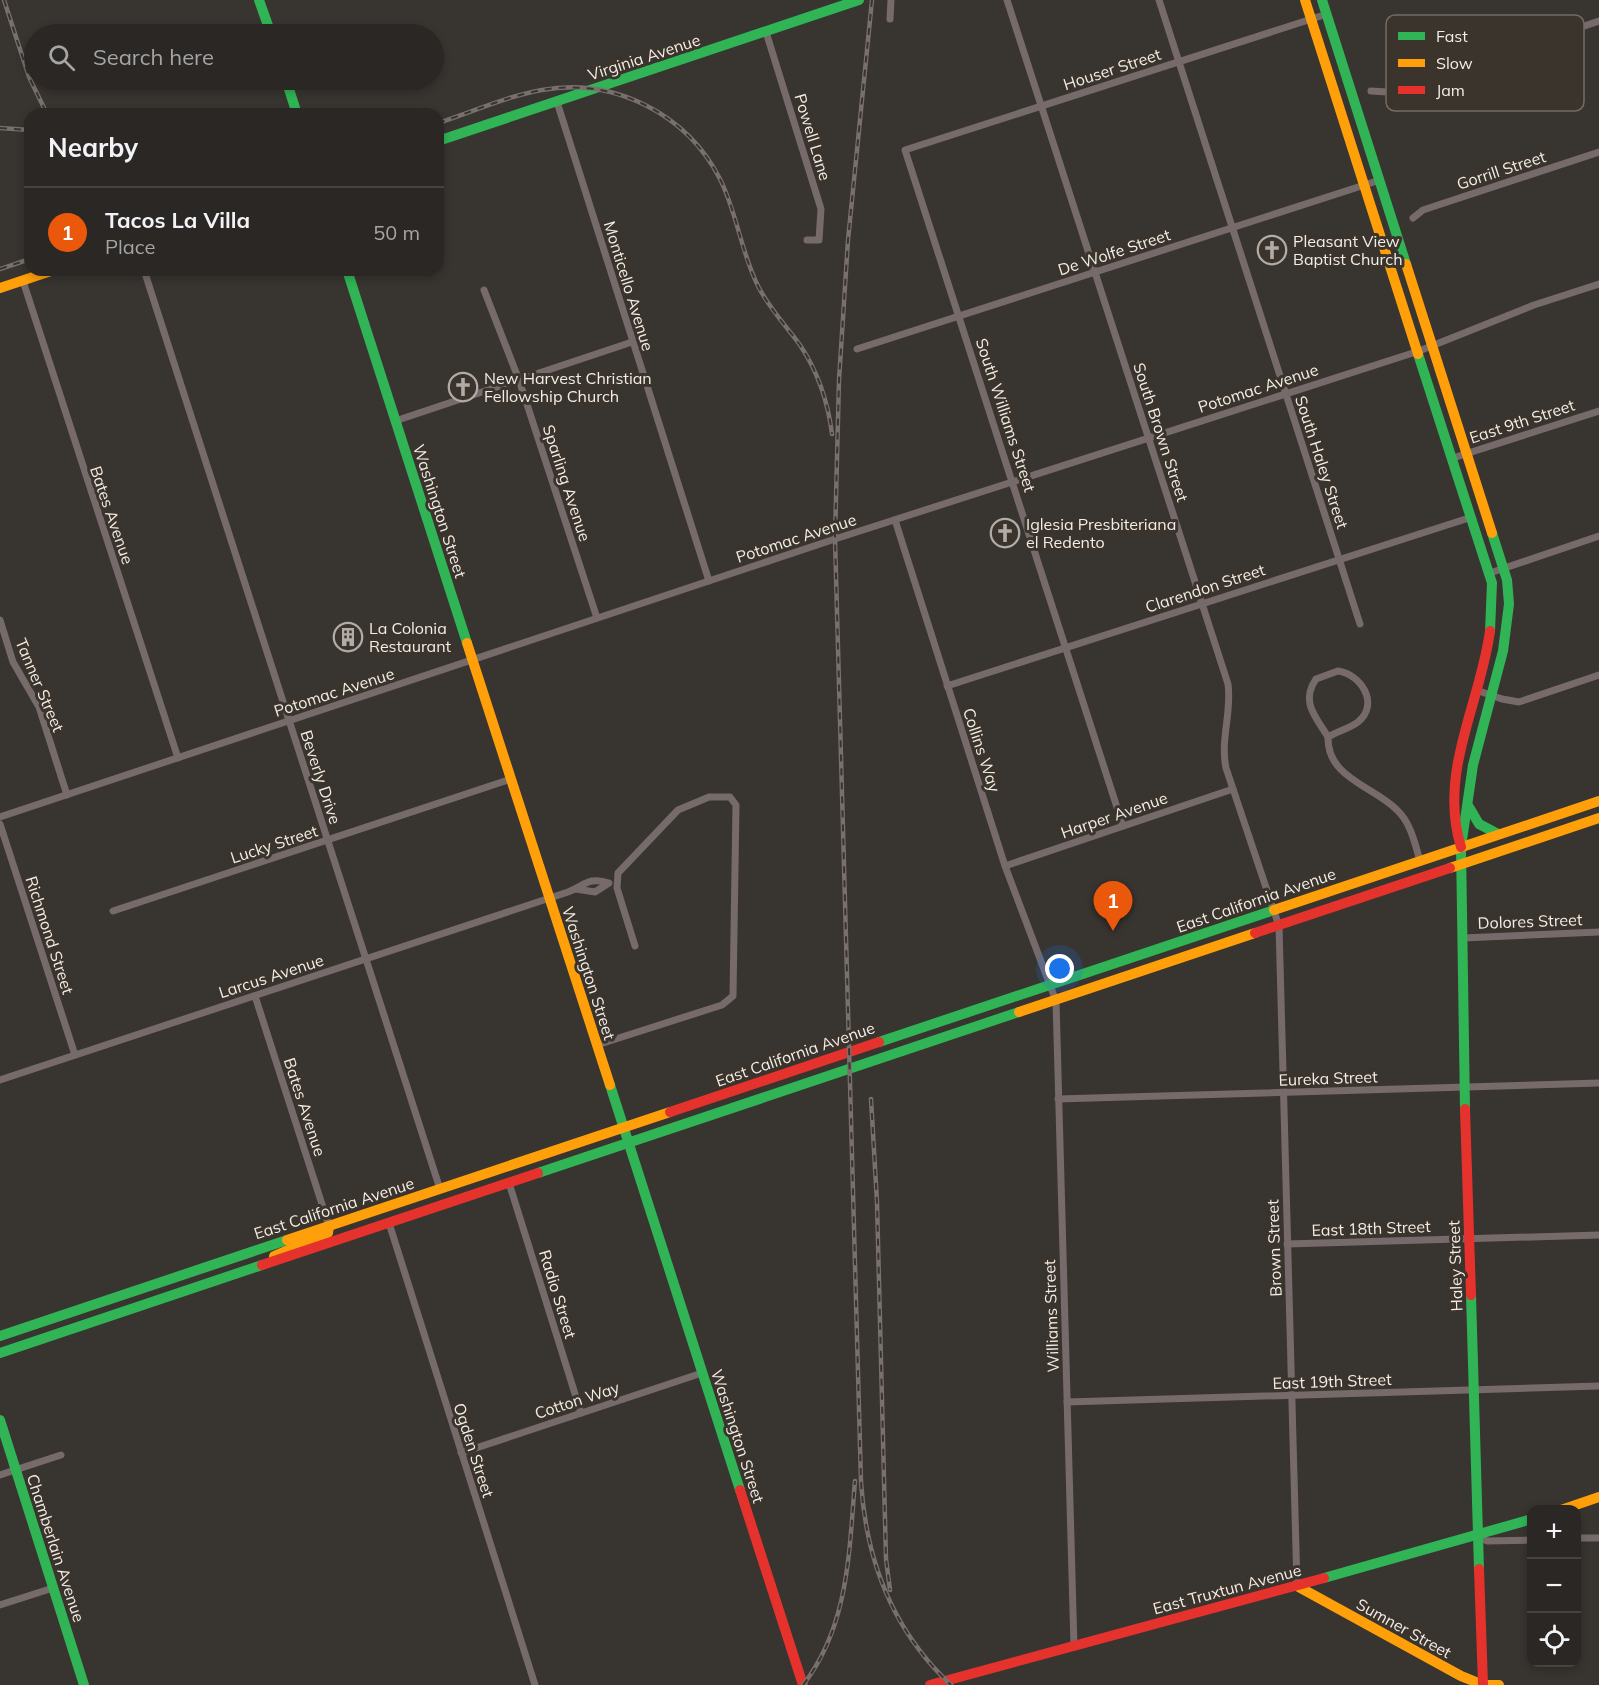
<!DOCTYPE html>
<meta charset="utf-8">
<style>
body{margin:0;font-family:Mulish,sans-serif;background:#322f2c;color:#f1f3f6}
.controls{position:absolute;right:18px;bottom:18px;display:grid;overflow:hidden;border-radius:12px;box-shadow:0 3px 9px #0003}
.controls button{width:54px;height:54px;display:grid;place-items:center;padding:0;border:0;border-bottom:2px solid #464441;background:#2a2724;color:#f1f3f6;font:30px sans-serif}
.you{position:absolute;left:1060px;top:969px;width:21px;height:21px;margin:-15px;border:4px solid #fff;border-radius:50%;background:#1a73e8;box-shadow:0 0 0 9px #1a73e833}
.badge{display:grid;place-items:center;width:39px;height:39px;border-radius:50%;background:#ea580c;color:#fff;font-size:20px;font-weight:700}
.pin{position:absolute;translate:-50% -50px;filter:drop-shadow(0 2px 3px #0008)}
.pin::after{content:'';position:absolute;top:32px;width:21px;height:18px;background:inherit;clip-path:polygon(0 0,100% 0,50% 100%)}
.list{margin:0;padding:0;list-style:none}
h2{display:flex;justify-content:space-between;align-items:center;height:78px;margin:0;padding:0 24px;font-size:26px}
h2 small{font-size:20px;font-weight:400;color:#a5a5a6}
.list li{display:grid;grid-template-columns:39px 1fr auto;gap:18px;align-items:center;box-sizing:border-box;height:90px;padding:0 24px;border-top:2px solid #464441}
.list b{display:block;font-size:22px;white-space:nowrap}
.list p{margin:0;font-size:20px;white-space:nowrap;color:#a5a5a6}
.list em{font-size:20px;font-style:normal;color:#a5a5a6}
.icon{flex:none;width:33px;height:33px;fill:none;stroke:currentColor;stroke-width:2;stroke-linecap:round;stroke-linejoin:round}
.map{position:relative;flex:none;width:1599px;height:1685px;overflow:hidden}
.search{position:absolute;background:#2a2724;box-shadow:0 3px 9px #0003;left:24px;top:24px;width:420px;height:66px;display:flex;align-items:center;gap:15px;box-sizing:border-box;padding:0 21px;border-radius:33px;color:#a5a5a6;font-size:22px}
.panel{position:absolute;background:#2a2724;box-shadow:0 3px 9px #0003;left:24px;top:108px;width:420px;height:168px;border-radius:18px}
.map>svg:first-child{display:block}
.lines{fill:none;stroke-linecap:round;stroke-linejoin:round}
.street{stroke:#766a6a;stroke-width:7}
.fast{stroke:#30b455;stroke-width:10}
.slow{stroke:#ff9f0a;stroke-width:10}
.jam{stroke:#e5322d;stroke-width:10}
.rail-casing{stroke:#78706e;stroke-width:4.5}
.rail{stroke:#3b342c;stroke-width:2;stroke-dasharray:7;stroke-linecap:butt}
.labels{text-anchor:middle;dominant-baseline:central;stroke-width:6;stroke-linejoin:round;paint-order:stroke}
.street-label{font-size:16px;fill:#f2ede8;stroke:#3b342c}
.poi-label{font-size:16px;fill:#f2ede8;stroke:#3b342c;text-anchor:start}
.key{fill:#3b342c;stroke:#726c64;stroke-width:1.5}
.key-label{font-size:16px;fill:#f2ede8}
</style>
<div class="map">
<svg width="1599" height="1685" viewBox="0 0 1599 1685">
<rect width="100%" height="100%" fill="#383430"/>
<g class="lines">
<g class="street">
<path d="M1007,0L1228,684C1232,713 1220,739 1226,768L1279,926L1297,1586"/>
<polyline points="1159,0 1360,624"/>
<polyline points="890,19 891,0"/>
<polyline points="766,32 821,209 819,240 807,240"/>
<polyline points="1371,91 1387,92 1599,21"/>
<polyline points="557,102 709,581"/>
<polyline points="1413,218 1423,210 1599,152"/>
<polyline points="144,270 440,1189"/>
<polyline points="23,281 178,758"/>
<polyline points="484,290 519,380 597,618"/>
<polyline points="857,349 1380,180"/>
<polyline points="395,421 632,342"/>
<polyline points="1453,458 1599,411"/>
<polyline points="895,520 1005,866 1056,1001 1074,1647"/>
<polyline points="1490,573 1599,536"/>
<polyline points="0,620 13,662 39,707 67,795"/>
<path d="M1338,671C1361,674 1380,704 1358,722C1349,729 1337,731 1328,737C1316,717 1300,702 1316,679Z"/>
<polyline points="947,686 1472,517"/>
<polyline points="1476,690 1502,699 1519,702 1599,675"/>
<path d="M1328,737C1327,778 1373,786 1397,810C1411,823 1415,844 1420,861"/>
<polyline points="0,817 835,539 1419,351 1534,305 1599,284"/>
<polyline points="0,824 75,1055"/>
<polyline points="1123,826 905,150 1327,14"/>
<polyline points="1005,866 1233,789"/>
<polyline points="113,911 511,779"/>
<polyline points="1463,938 1599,932"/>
<polyline points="255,996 329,1226"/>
<polyline points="597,1045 722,1005 733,996 736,805 730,797 709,797 678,810 618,873 617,888 635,946"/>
<path d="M0,1080L568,892C584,886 589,876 609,883L595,892L576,889"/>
<polyline points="1058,1099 1599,1083"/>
<polyline points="509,1183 581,1413"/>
<polyline points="389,1223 535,1685"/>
<polyline points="1287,1244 1599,1235"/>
<polyline points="1067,1402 1599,1386"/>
<polyline points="461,1453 702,1373"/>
<polyline points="0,1475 61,1455"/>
<polyline points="1478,1536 1487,1541 1532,1540"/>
<polyline points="1576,1538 1599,1538"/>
<polyline points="0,1605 53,1588"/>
</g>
<g class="fast">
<polyline points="259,0 271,34"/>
<polyline points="1322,0 1406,264"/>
<polyline points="286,80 297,114"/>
<polyline points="438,141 859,0"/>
<polyline points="347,270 467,643"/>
<polyline points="1418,354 1492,583 1490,631"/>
<polyline points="1469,807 1479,824 1498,834"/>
<polyline points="879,1042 1274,910"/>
<polyline points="610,1085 740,1490"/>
<polyline points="1465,1109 1461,847 1473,765 1503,651 1509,604 1507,580 1492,533"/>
<polyline points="538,1173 1019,1012"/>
<polyline points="1471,1295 1479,1569"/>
<polyline points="0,1336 287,1240"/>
<polyline points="0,1353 262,1265"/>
<polyline points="0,1420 84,1685"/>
<polyline points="1324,1578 1532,1519"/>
</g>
<g class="slow">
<polyline points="1305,0 1418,354"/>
<polyline points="1406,264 1492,533"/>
<polyline points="0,288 54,270"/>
<polyline points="467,643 610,1085"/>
<polyline points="1450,868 1599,818"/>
<polyline points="1274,910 1599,801"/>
<polyline points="1019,1012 1255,933"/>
<polyline points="287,1240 670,1112"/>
<polyline points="274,1256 328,1233 329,1226"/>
<polyline points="1561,1510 1599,1497"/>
<polyline points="1297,1586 1461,1676 1483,1685 1499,1685"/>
</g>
<g class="jam">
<path d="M1461,847C1438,772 1480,705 1490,631"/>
<polyline points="1255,933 1450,868"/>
<polyline points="1465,1109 1471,1295"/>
<polyline points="670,1112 879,1042"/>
<polyline points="262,1265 538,1173"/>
<polyline points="740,1490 803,1685"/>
<polyline points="1479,1569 1483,1685"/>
<polyline points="930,1685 1324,1578"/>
</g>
<g class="rail-casing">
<g id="rail">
<polyline points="4,0 29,77 47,114"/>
<path d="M872,0L848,240L839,380L835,539L861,1482C866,1560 892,1630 951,1685"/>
<path d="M438,123C472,112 507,96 542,90C614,77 687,114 720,179C737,213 741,252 758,286C769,308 786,326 800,345C818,372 828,402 832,434"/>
<polyline points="0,128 30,130"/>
<polyline points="29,198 30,198"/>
<polyline points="0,269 30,259"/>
<polyline points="871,1099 877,1202 886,1559 890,1590"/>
<path d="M803,1685C849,1626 849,1552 855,1481"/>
</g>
</g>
<use href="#rail" class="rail"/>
</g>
<defs>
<g id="church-ring" transform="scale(1.5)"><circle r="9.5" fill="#3b342c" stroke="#b1aca8" stroke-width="1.5"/><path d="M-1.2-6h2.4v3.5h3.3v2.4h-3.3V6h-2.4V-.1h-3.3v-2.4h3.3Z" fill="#b1aca8"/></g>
<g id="building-ring" transform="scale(1.5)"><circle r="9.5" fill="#3b342c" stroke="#b1aca8" stroke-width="1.5"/><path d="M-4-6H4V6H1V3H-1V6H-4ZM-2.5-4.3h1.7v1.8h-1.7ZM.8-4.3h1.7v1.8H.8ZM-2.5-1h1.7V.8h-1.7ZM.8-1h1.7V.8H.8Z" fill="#b1aca8"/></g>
</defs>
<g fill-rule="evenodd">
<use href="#church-ring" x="1272" y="250"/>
<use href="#church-ring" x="463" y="387"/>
<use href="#church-ring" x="1005" y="533"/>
<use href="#building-ring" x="348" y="637"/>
</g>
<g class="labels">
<g class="street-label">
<text transform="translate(644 57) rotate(-18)">Virginia Avenue</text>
<text transform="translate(1112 69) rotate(-18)">Houser Street</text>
<text transform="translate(813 137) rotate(73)">Powell Lane</text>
<text transform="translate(1501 170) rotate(-18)">Gorrill Street</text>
<text transform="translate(1114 252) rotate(-18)">De Wolfe Street</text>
<text transform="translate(629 286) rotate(73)">Monticello Avenue</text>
<text transform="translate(1258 388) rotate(-18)">Potomac Avenue</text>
<text transform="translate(1006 415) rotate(72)">South Williams Street</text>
<text transform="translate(1522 421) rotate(-18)">East 9th Street</text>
<text transform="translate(1161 432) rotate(72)">South Brown Street</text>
<text transform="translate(1322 462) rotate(72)">South Haley Street</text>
<text transform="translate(567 483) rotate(72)">Sparling Avenue</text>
<text transform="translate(440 511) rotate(72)">Washington Street</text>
<text transform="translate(112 515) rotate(71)">Bates Avenue</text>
<text transform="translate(796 538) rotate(-18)">Potomac Avenue</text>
<text transform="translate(1205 588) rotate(-18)">Clarendon Street</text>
<text transform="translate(40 685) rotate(67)">Tanner Street</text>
<text transform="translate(334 692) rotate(-18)">Potomac Avenue</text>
<text transform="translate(982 750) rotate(72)">Collins Way</text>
<text transform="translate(321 777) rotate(72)">Beverly Drive</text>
<text transform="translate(1114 815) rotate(-19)">Harper Avenue</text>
<text transform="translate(274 844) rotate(-18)">Lucky Street</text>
<text transform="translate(1256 900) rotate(-19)">East California Avenue</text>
<text transform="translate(1530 921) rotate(-2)">Dolores Street</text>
<text transform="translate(50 935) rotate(72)">Richmond Street</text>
<text transform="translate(589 973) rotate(72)">Washington Street</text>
<text transform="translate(271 976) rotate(-18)">Larcus Avenue</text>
<text transform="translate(795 1054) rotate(-19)">East California Avenue</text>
<text transform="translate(1328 1078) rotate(-2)">Eureka Street</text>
<text transform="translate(305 1107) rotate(72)">Bates Avenue</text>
<text transform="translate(334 1208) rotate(-18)">East California Avenue</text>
<text transform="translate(1371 1228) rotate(-2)">East 18th Street</text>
<text transform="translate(1274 1248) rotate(-92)">Brown Street</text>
<text transform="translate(1455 1266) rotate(-92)">Haley Street</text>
<text transform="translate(558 1294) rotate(73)">Radio Street</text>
<text transform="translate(1051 1316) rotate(-92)">Williams Street</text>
<text transform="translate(1332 1381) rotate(-2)">East 19th Street</text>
<text transform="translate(577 1400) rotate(-18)">Cotton Way</text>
<text transform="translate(738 1436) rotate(72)">Washington Street</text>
<text transform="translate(474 1450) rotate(72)">Ogden Street</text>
<text transform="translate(56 1548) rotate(72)">Chamberlain Avenue</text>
<text transform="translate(1227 1589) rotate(-15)">East Truxtun Avenue</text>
<text transform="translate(1404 1628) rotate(29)">Sumner Street</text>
</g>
<g class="poi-label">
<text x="1293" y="241">Pleasant View<tspan x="1293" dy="18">Baptist Church</tspan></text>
<text x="484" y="378">New Harvest Christian<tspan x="484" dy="18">Fellowship Church</tspan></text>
<text x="1026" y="524">Iglesia Presbiteriana<tspan x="1026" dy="18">el Redento</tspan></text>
<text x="369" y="628">La Colonia<tspan x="369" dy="18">Restaurant</tspan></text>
</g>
</g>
<rect x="1386" y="15" width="198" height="96" rx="9" class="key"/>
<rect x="1398" y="32" width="27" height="8" fill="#30b455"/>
<rect x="1398" y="59" width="27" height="8" fill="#ff9f0a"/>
<rect x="1398" y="86" width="27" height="8" fill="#e5322d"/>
<g class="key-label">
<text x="1436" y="42">Fast</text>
<text x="1436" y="69">Slow</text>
<text x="1436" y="96">Jam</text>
</g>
</svg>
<div class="controls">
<button>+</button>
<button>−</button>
<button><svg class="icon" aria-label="locate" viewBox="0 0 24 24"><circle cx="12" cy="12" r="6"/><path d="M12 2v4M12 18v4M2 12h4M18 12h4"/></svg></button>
</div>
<div class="you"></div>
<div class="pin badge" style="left:1113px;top:931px">1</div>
<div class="search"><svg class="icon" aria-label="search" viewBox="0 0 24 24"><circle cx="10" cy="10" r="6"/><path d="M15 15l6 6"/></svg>Search here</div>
<section class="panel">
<h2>Nearby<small></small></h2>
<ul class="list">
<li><span class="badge">1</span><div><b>Tacos La Villa</b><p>Place</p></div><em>50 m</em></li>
</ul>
</section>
</div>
